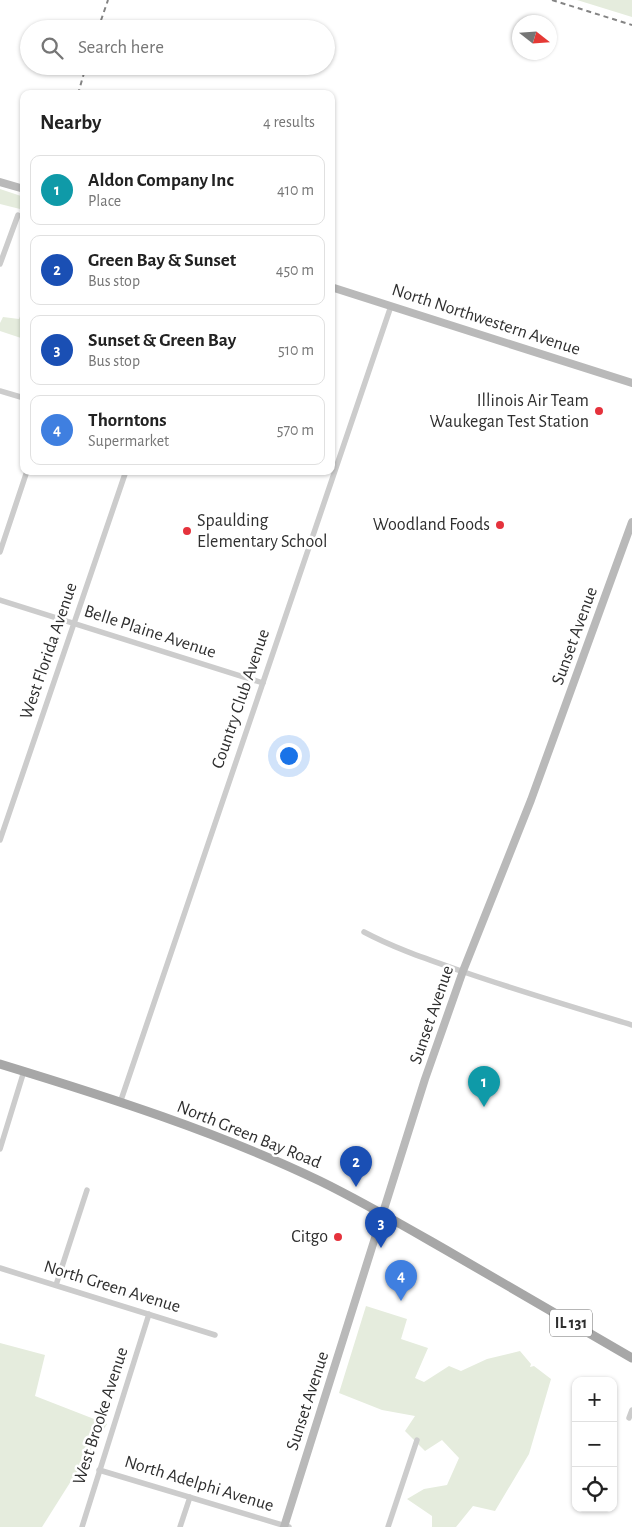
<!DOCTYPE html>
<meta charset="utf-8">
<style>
body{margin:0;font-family:"Alegreya Sans",sans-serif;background:#f2f2f2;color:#222}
.controls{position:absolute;right:15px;bottom:15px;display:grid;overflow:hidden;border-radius:10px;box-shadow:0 1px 4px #0004}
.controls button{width:45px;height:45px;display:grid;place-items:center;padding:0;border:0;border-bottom:1px solid #e0e0e0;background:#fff;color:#222;font:25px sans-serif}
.compass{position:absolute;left:512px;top:15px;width:45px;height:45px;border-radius:50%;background:#fff;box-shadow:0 1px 4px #0004;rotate:107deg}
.you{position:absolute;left:288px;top:755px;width:18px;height:18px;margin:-12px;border:4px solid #fff;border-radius:50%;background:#1a73e8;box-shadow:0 0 0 8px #1a73e833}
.badge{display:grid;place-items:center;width:32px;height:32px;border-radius:50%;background:#e5323c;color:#fff;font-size:16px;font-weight:700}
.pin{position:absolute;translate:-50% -41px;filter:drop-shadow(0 1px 2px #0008)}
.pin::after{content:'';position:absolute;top:26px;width:18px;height:15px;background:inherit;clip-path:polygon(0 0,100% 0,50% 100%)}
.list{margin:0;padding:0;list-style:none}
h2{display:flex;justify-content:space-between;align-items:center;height:65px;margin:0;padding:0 20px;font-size:21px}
h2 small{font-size:16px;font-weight:400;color:#767676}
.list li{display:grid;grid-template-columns:32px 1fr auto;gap:15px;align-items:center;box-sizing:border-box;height:70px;margin:0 10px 10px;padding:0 10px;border:1px solid #e0e0e0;border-radius:10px}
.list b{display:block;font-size:19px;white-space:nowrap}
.list p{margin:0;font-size:16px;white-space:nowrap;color:#767676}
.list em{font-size:16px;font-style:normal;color:#767676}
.icon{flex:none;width:28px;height:28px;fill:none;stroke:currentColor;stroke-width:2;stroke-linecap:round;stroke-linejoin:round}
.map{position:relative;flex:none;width:632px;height:1527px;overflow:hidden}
.search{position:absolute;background:#fff;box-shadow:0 1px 4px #0004;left:20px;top:20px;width:315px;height:55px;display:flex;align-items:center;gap:12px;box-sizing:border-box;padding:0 18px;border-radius:28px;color:#767676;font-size:19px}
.panel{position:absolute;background:#fff;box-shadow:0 1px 4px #0004;left:20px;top:90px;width:315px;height:385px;border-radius:10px}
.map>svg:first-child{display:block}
.green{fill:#e5ecdd}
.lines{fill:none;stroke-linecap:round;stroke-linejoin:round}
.street{stroke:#ccc;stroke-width:5.5}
.secondary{stroke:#b9b9b9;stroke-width:8}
.primary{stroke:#a7a7a7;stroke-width:9}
.rail{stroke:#848484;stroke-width:2;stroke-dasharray:5 4;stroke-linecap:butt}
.poi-dot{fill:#e5323c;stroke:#fff;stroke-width:2}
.labels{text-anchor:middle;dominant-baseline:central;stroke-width:5;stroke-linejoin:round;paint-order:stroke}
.shield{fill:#fff;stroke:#6d6d6d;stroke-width:1}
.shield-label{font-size:16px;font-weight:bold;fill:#2f2f2f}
.street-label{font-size:18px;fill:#2f2f2f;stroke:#fff}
.poi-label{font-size:18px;fill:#2f2f2f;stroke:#fff;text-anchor:end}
</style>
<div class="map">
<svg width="632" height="1527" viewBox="0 0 632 1527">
<rect width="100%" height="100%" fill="#fff"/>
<g class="green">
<polygon points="577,0 632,0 632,17"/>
<polygon points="0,189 24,197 24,210 0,204"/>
<polygon points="24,306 24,339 0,331 0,323 3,317 19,319"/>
<polygon points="366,1306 407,1319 401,1339 428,1348 415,1378 424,1382 449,1366 461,1371 487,1359 520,1351 531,1364 530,1367 534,1366 551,1379 529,1454 495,1511 473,1506 456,1527 432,1527 432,1516 407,1499 424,1489 447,1485 459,1458 442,1440 425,1451 405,1431 415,1416 382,1410 339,1393"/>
<polygon points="0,1343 45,1355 35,1396 107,1424 42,1527 0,1527"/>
</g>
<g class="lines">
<g class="street">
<polyline points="0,264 18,215"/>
<polyline points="0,391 24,398"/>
<polyline points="0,552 27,471"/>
<polyline points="0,600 263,683"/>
<polyline points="0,840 126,471"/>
<path d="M364,932C396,949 430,960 464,972C519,991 576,1008 632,1025"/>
<polyline points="120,1103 391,306"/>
<polyline points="0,1149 24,1071"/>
<polyline points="0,1268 215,1335"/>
<polyline points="56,1285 87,1190"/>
<polyline points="629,1418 632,1410"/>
<polyline points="99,1470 289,1527"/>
<polyline points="82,1527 149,1314"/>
<polyline points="180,1527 190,1497"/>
<polyline points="388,1527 417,1440"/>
</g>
<g class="secondary">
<polyline points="0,182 24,189"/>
<polyline points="331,287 632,383"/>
<polyline points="284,1527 425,1079 463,971 531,800 632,522"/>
</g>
<path class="primary" d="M0,1064C108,1097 218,1132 320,1181C363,1202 404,1226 446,1250C508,1286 570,1322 632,1358"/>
<g class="rail">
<polyline points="552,0 632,25"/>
<polyline points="98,29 108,0"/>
<polyline points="78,94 86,66"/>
</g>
</g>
<g class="poi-dot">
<circle cx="599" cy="411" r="5"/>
<circle cx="500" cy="525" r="5"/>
<circle cx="187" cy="531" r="5"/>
<circle cx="338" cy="1237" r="5"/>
</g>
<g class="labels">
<rect class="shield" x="550" y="1309.5" width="42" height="27" rx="4"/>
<g class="shield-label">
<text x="571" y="1323">IL 131</text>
</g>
<g class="street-label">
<text transform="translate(486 320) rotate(18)">North Northwestern Avenue</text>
<text transform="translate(150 632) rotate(18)">Belle Plaine Avenue</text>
<text transform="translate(575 636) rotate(-70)">Sunset Avenue</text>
<text transform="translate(49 651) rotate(-71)">West Florida Avenue</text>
<text transform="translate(241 699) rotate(-71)">Country Club Avenue</text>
<text transform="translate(432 1015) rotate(-71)">Sunset Avenue</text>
<text transform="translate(249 1135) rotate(22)">North Green Bay Road</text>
<text transform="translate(112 1287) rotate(17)">North Green Avenue</text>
<text transform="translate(308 1401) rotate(-72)">Sunset Avenue</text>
<text transform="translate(101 1416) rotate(-72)">West Brooke Avenue</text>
<text transform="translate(199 1484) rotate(17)">North Adelphi Avenue</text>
</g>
<g class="poi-label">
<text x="589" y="401">Illinois Air Team<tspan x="589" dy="21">Waukegan Test Station</tspan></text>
<text x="197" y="521" text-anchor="start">Spaulding<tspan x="197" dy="21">Elementary School</tspan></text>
<text x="490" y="525">Woodland Foods</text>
<text x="328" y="1237">Citgo</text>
</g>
</g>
</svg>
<div class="controls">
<button>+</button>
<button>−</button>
<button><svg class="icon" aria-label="locate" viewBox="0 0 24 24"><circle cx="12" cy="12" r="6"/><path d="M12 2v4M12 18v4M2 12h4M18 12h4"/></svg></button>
</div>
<svg class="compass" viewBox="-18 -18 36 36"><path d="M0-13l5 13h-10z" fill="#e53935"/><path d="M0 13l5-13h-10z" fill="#767676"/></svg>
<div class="you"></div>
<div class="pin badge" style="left:484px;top:1107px;background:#0f9aa8">1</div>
<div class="pin badge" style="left:356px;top:1187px;background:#1a4fb4">2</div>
<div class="pin badge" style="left:381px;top:1248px;background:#1a4fb4">3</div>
<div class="pin badge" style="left:401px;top:1301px;background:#3f7fe0">4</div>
<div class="search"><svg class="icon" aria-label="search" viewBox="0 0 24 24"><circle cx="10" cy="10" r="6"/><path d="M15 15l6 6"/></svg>Search here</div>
<section class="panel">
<h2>Nearby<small>4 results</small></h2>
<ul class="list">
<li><span class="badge" style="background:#0f9aa8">1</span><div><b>Aldon Company Inc</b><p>Place</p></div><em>410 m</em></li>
<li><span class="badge" style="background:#1a4fb4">2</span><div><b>Green Bay &amp; Sunset</b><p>Bus stop</p></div><em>450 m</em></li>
<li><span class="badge" style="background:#1a4fb4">3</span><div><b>Sunset &amp; Green Bay</b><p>Bus stop</p></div><em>510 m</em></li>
<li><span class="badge" style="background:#3f7fe0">4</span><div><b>Thorntons</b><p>Supermarket</p></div><em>570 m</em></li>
</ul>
</section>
</div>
